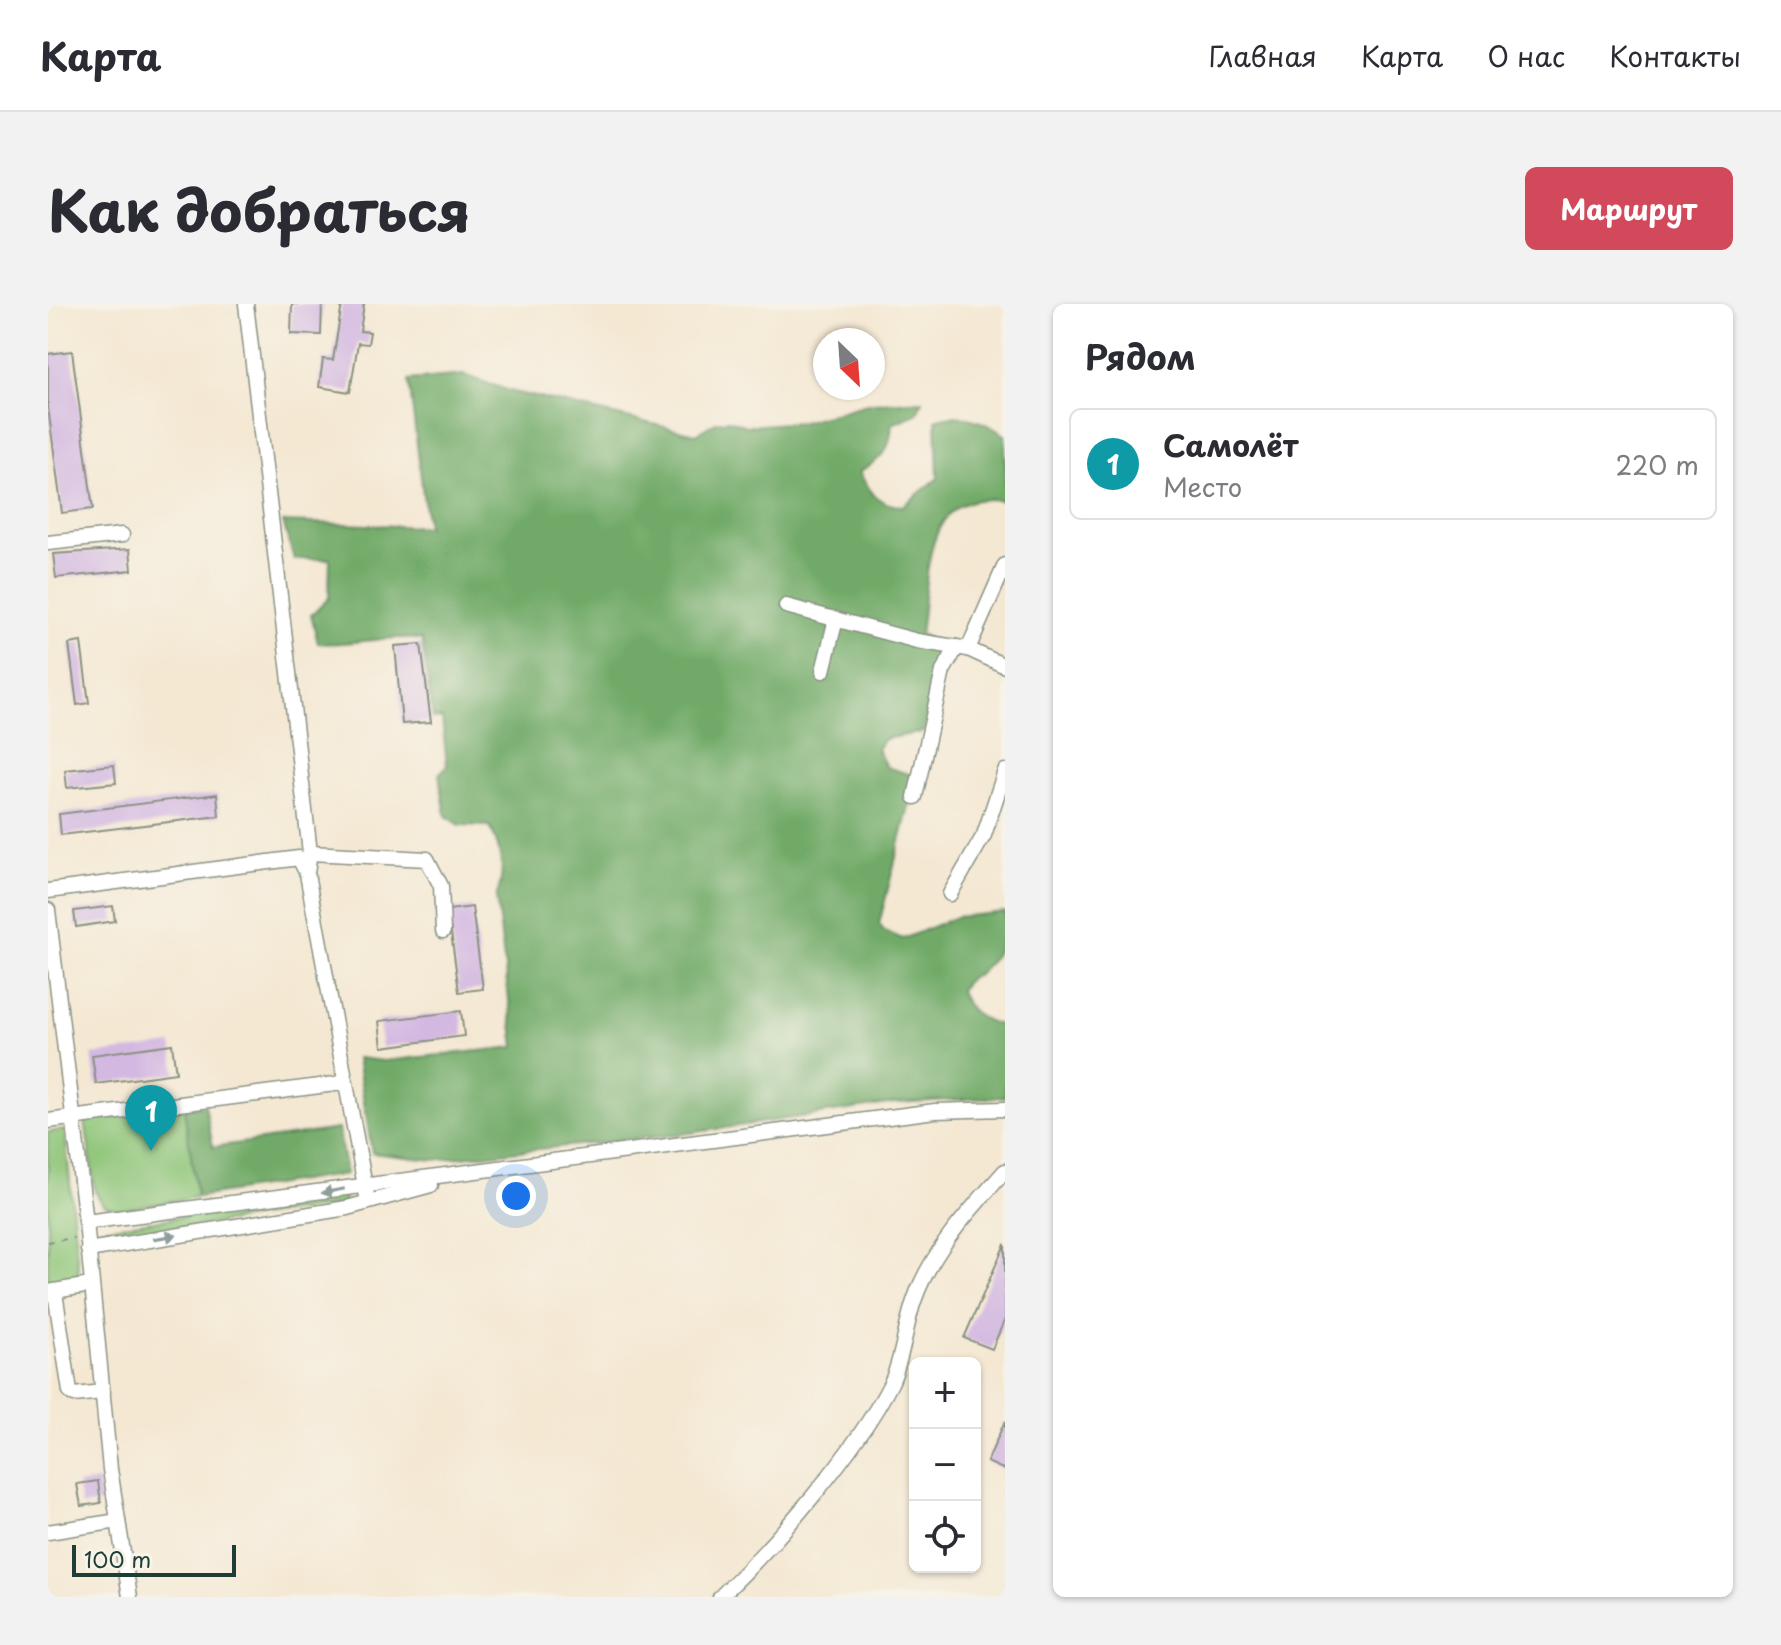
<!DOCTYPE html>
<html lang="ru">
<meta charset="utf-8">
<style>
body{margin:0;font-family:"Playpen Sans",sans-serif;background:#f2f2f3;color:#2b2b33}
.controls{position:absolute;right:24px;bottom:24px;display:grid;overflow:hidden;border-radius:12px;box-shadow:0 2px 6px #0004}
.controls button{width:72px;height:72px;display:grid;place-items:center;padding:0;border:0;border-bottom:2px solid #e1e1e2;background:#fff;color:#2b2b33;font:40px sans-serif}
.compass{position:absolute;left:765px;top:24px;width:72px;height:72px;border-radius:50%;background:#fff;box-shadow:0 2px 6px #0004;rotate:155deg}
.scale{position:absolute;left:24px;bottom:20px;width:164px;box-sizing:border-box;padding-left:8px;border:4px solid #1f3d34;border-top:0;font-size:22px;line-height:28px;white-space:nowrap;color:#1f3d34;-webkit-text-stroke:6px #f7f3e8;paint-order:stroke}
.you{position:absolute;left:468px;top:892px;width:28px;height:28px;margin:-20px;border:6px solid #fff;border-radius:50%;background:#1a73e8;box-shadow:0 0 0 12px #1a73e833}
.badge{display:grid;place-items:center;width:52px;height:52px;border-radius:50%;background:#d1495b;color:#fff;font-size:26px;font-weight:700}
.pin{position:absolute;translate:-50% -66px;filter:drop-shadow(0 2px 4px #0008)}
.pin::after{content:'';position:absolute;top:42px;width:28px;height:24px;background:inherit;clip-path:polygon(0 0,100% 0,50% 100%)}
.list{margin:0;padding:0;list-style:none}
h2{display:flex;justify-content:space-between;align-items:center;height:104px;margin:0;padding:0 32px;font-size:34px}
h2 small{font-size:26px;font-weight:400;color:#7c7c81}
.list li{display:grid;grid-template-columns:52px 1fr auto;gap:24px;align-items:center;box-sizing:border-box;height:112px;margin:0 16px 16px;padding:0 16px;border:2px solid #e1e1e2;border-radius:12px}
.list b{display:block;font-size:30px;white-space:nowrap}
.list p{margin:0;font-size:26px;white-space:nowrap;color:#7c7c81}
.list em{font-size:26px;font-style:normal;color:#7c7c81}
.icon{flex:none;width:44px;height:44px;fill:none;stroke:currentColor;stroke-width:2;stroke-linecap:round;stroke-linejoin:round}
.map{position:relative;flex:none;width:957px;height:1293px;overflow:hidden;border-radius:12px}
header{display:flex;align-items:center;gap:48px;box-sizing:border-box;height:112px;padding:0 40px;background:#fff;border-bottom:2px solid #e1e1e2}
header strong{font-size:38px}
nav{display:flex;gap:44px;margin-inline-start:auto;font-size:28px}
.intro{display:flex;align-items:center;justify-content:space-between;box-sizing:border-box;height:192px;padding:0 48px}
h1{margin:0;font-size:56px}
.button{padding:20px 36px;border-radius:12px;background:#d1495b;color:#fff;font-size:28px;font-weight:700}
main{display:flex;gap:48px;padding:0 48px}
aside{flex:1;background:#fff;border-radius:12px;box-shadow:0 2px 6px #0004}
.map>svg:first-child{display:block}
.green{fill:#8cc477;stroke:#568056;stroke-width:2}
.forest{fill:#71aa68;stroke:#48744e;stroke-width:2}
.building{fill:#d3b8e1}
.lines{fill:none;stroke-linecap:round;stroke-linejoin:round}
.minor-casing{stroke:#8a9284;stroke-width:17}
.path{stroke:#8a9284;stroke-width:2;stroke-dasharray:6 6;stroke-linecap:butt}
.minor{stroke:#fff;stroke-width:14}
.oneway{fill:#8f9e9a}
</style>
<header>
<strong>Карта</strong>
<nav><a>Главная</a><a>Карта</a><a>О нас</a><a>Контакты</a></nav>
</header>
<div class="intro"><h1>Как добраться</h1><a class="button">Маршрут</a></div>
<main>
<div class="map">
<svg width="957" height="1293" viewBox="0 0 957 1293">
<rect width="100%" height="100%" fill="#f7f3e8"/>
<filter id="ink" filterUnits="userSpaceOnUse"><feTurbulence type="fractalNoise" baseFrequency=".0125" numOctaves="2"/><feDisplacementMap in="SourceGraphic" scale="16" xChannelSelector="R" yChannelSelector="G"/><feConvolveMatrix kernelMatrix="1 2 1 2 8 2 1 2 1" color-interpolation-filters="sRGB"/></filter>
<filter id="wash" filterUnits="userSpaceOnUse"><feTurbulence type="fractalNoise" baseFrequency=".006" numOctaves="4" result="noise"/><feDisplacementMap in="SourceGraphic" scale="32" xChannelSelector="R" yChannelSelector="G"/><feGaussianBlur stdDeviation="1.8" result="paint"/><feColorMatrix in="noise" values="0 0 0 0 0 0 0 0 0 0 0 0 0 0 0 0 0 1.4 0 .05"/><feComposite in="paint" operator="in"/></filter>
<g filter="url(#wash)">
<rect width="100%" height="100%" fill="#f4e8d3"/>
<g class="green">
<polygon points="136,804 149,893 70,906 55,901 47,887 37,816"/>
<polygon points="17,826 31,974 28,978 0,984 0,828"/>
<polygon points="292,890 297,893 294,901 51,936 46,933 45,928 50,925"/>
</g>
<g class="forest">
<path d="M416,71L462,87L648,130L668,118L681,116L698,122L754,118L823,99L875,97L868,110L844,120C842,148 835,154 811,168C823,190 830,201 855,202L890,174L888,116C910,106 937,118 957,131V197C873,181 881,273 872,330L900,344L875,428L836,435L829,445L838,463L864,471L861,502L831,620L837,628L855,635L908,613L957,608C957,631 953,649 935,665C926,674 917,675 912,686C918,708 936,718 957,722V793L847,799L635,830L385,856L324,849L309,754L336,757L467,743L448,593C459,567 453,547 442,522L412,521L398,512L391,470L399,462L394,414L385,415L374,336C336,329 307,343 270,339L263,311L281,294L282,255H246L235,218L379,223L361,76Z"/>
<polygon points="157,801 165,843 290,825 298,870 149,893 136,804"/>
</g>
<g id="blocks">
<g class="building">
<polygon points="244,0 274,0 273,31 243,30"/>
<polygon points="294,0 316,0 312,27 322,28 320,40 310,39 302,88 271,83 275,55 285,56"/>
<polygon points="24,47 45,205 14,209 0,103 0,50"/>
<polygon points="82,245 84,266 8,274 5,250"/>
<polygon points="33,338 41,399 29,401 21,340"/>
<polygon points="373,340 383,418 354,420 347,342"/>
<polygon points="66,461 68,479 19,484 17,466"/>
<polygon points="169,490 171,512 13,531 11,510"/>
<polygon points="65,602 67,617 28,623 26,607"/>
<polygon points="424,603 435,685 411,688 400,606"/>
<polygon points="413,707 416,732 334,743 331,717"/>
<polygon points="124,740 128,769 48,780 44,751"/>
<polygon points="957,940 957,1015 944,1045 916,1034"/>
<polygon points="957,1117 957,1166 939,1158"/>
<polygon points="50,1177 53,1199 33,1202 29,1180"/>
</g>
</g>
</g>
<g filter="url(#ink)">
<use href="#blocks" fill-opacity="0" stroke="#8a9284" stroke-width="2"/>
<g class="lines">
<g class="minor-casing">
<g id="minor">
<polyline points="198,0 262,549 259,569"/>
<polyline points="0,239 74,231"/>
<polyline points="738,302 869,337 920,345 957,362"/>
<polyline points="920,345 957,261"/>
<polyline points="775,367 788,315"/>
<polyline points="867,493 895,367 909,343"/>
<polyline points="262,549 379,555 393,582 395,627"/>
<polyline points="0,587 251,554 259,570 320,898"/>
<polyline points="902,590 936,531 957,467"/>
<polyline points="0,606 38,918 62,1165 82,1293"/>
<polyline points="0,817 295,779"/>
<path d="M38,918C321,883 604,846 887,807L957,805"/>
<polyline points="40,946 299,904 383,881"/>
<polyline points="0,988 43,981"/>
<polyline points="7,988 22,1088 26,1091 55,1088"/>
<polyline points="0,1228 70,1217"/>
<path d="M672,1293C728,1239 808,1148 843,1079C855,1054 857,1023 866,997C883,947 923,905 957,867"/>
</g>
</g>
<polyline class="path" points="0,938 26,934"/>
<use href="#minor" class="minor"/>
</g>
<defs><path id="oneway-solid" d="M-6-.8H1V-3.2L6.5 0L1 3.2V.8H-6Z" transform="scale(2)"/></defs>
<g class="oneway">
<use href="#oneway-solid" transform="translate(285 887) rotate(169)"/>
<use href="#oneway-solid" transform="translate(117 933) rotate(-9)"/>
</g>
</g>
</svg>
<div class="controls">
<button>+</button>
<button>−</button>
<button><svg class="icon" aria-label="locate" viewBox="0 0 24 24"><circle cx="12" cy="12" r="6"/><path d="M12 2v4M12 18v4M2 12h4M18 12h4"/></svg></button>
</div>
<svg class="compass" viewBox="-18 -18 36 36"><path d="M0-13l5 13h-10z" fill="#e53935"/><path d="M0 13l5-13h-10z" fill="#7c7c81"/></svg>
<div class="scale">100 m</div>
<div class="you"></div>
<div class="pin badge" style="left:103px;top:847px;background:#0f9aa8">1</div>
</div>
<aside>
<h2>Рядом<small></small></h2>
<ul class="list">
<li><span class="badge" style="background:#0f9aa8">1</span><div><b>Самолёт</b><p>Место</p></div><em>220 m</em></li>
</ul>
</aside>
</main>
